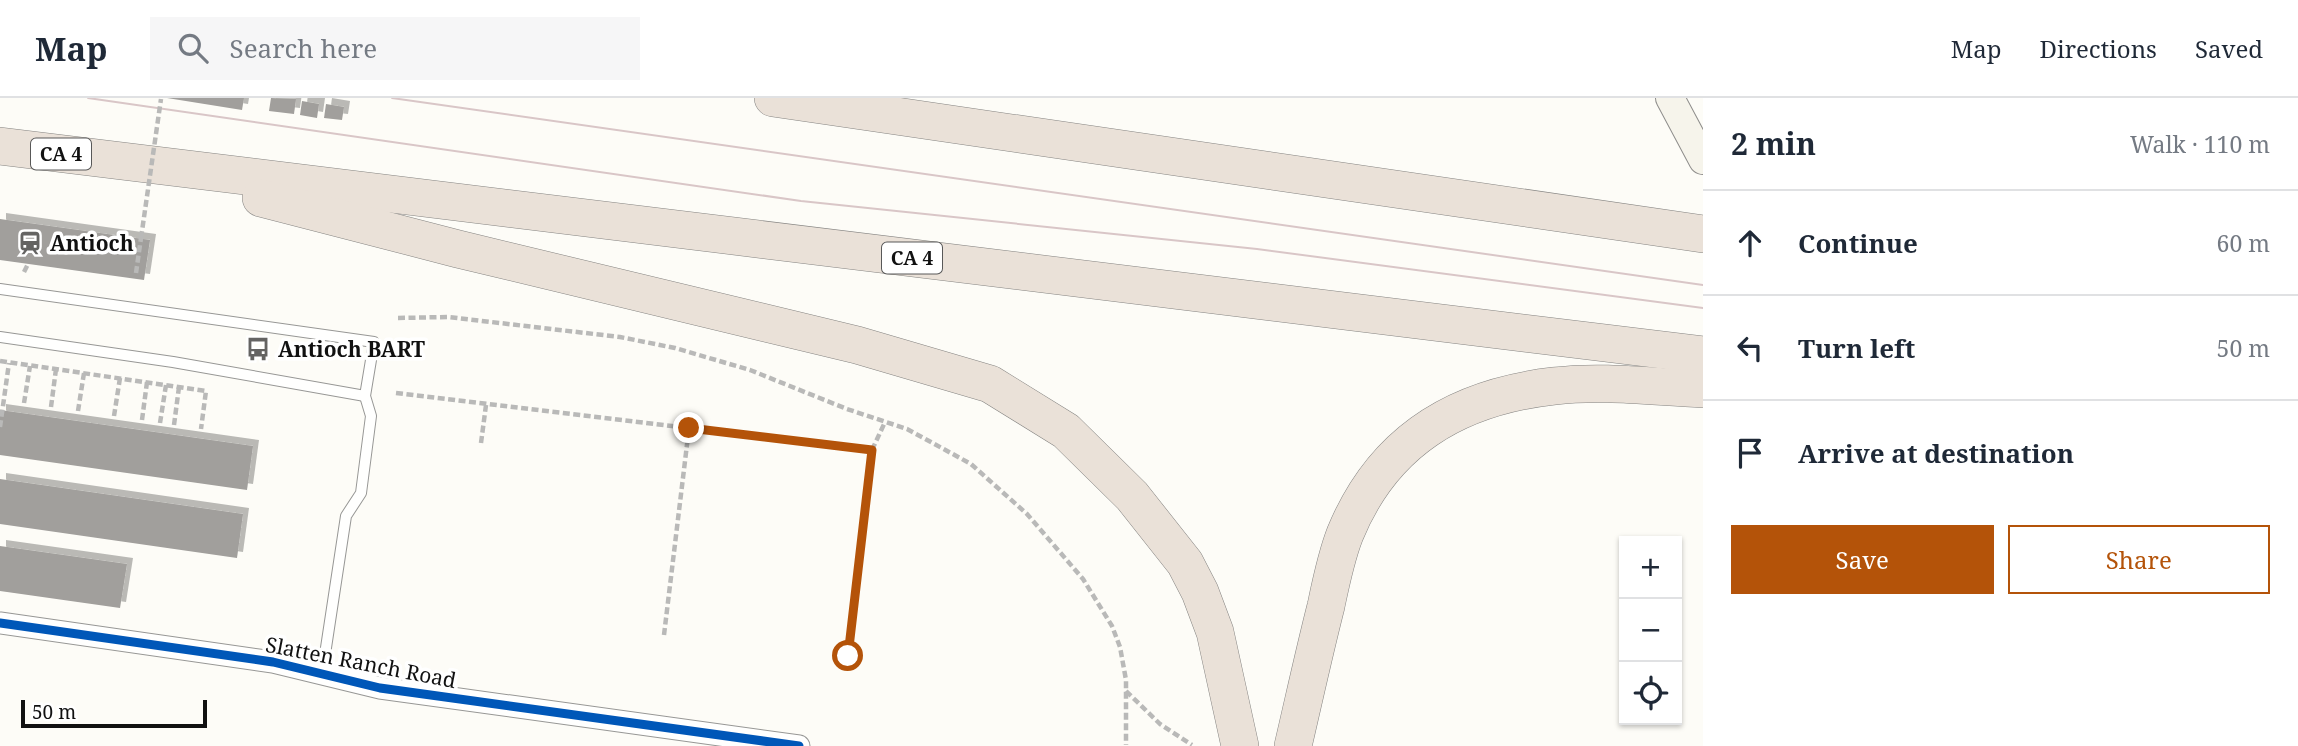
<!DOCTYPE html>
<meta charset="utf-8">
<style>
body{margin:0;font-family:"Noto Serif",serif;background:#f6f6f7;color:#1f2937}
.controls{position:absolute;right:21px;bottom:21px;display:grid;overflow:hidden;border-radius:0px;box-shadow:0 2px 5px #0004}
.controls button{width:63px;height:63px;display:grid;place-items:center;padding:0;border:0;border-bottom:2px solid #e0e1e3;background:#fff;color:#1f2937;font:35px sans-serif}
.scale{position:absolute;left:21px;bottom:18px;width:186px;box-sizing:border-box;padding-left:7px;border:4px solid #111;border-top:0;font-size:19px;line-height:24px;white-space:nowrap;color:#111;-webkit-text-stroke:5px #fff;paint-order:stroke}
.stop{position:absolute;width:21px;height:21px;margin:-16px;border:5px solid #b45309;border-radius:50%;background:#fff}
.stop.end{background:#b45309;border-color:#fff;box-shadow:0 2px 7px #0008}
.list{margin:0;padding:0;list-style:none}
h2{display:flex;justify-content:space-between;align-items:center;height:91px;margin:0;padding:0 28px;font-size:30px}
h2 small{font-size:23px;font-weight:400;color:#747a83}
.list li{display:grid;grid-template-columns:46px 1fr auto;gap:21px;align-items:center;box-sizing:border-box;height:105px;padding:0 28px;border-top:2px solid #e0e1e3}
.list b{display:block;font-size:26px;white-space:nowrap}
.list em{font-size:23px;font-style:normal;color:#747a83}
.actions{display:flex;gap:14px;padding:21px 28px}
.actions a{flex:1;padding:16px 0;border:2px solid #b45309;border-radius:0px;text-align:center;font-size:24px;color:#b45309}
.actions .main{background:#b45309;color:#fff}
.icon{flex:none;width:38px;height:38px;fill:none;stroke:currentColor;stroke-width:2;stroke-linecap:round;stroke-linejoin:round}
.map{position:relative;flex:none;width:1703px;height:648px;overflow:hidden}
header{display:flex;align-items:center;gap:42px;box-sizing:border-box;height:98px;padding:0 35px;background:#fff;border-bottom:2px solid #e0e1e3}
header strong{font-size:33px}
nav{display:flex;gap:38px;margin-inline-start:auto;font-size:24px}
.search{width:490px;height:63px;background:#f6f6f7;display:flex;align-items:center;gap:18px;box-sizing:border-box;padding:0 24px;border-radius:0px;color:#747a83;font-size:26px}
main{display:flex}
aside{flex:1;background:#fff}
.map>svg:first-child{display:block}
.building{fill:#a19f9c;filter:url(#shadow)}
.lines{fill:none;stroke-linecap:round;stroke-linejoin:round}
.service-casing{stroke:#979795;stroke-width:12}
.minor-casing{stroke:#979795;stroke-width:23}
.secondary-casing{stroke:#8e8d8b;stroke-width:30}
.motorway-casing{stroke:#858482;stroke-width:38}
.path{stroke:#b9b9b8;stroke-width:4.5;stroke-dasharray:7 3.5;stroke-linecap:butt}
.service{stroke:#fffffe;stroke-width:10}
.minor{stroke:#fffffe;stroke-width:21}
.secondary{stroke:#f6f4eb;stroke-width:28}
.motorway{stroke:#eae1d8;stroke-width:37}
.tram{stroke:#d9c6c7;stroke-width:2}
.path-bridge{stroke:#b9b9b8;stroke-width:4.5;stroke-dasharray:7 3.5;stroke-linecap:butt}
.cycleway-casing{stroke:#fff;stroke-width:13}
.cycleway{stroke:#0057b8;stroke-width:9}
.route{stroke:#b45309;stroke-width:9}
.labels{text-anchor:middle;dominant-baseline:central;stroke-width:7;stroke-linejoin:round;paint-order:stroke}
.shield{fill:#fff;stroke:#585858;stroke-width:2}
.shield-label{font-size:19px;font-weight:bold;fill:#111}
.poi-label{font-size:21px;font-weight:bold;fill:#111;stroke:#fff;text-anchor:start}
.street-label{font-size:21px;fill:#111;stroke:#fff}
</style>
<header>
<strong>Map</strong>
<div class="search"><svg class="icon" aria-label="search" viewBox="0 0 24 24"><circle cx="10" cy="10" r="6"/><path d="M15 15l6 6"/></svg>Search here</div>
<nav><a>Map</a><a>Directions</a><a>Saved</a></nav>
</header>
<main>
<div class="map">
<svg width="1703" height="648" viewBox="0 0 1703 648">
<defs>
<filter id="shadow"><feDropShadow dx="6" dy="-6" stdDeviation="0" flood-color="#0004"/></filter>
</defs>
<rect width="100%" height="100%" fill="#fdfcf7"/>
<g class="building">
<polygon points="167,0 244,0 242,12"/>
<polygon points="271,0 296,1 294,16 269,13"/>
<polygon points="302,3 319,6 317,20 300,17"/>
<polygon points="326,6 344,9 342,22 324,20"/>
<polygon points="0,121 150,142 144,182 0,162"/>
<polygon points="0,312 253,348 247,392 0,357"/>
<polygon points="0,381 243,416 237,460 0,426"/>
<polygon points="0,448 127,466 120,510 0,493"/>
</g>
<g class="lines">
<g class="service-casing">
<g id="service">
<polyline points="0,191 374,244 365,298 371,318 361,395 346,418 322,576"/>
<polyline points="0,239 173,264 365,298"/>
</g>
</g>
<g class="minor-casing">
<polyline id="minor" points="0,525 273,564 380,590 799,648"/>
</g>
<g class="secondary-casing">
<polyline id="secondary" points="1670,0 1703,62"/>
</g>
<g class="motorway-casing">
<g id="motorway">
<polyline points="773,0 1703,136"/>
<polyline points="0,48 1703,257"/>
<polyline points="261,100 458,151 857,247 990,286 1066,333 1132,398 1185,465 1200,494 1215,534 1240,648"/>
<path d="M1293,648C1304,601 1314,555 1326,508C1331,484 1336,459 1345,436C1383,343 1456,299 1554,288C1603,282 1654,289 1703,291"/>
</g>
</g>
<g class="path">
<polyline points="24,174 28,166"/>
<polyline points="136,175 141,140"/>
<polyline points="398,220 448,219 620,239 675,250 750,272 847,311 907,331 971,366 1027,416 1083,481 1112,528 1120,549 1126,582 1126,647"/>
<polyline points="0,263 206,293 201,331"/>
<polyline points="396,295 872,352 848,558"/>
<polyline points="24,305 30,268"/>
<polyline points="51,309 56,271"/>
<polyline points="78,313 84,275"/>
<polyline points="114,318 120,280"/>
<polyline points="142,322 147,284"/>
<polyline points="160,325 166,287"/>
<polyline points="174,327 179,289"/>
<polyline points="0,329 9,265"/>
<polyline points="481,345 486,307"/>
<polyline points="872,352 885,324"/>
<polyline points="664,537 689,330"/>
<polyline points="1126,593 1160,626 1192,647"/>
</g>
<use href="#service" class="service"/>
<use href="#minor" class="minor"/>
<use href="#secondary" class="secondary"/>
<use href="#motorway" class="motorway"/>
<g class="tram">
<polyline points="88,0 801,103 1257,151 1703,210"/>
<polyline points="392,0 1703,187"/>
</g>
<polyline class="path-bridge" points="141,140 161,1"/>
<g class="cycleway-casing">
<polyline id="cycleway" points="0,525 273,564 380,590 799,648"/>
</g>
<use href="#cycleway" class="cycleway"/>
</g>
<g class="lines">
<polyline class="route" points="689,330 872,352 848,558"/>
</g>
<defs>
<g id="station-bare" transform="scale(1.89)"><path d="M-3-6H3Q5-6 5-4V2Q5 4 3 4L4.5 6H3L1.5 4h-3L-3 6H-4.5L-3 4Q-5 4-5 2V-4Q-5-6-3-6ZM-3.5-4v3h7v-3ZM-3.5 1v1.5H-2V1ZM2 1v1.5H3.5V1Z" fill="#646362" stroke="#fff" stroke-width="2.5" paint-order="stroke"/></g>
<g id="bus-bare" transform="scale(1.89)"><path d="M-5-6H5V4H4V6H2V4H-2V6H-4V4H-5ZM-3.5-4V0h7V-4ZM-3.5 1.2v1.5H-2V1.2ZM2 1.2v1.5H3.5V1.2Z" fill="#646362" stroke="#fff" stroke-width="2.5" paint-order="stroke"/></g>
</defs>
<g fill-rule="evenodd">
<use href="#station-bare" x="30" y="145"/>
<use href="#bus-bare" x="258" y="251"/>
</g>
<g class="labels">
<g class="shield">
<rect x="31" y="40.5" width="60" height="31" rx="5"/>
<rect x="882" y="144.5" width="60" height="31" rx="5"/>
</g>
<g class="shield-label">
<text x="61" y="56">CA 4</text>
<text x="912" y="160">CA 4</text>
</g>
<g class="poi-label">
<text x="50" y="145">Antioch</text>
<text x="278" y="251">Antioch BART</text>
</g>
<g class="street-label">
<text transform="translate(361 564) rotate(11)">Slatten Ranch Road</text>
</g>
</g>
</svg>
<div class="controls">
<button>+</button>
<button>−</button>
<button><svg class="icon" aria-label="locate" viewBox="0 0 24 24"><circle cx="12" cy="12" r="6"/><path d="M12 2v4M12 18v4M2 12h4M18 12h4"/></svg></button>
</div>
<div class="scale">50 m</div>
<div class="stop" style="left:848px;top:558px"></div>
<div class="stop end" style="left:689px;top:330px"></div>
</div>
<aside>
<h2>2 min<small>Walk · 110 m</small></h2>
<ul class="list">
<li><svg class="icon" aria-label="ahead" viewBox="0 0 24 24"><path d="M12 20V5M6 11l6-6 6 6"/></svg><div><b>Continue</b></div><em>60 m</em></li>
<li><svg class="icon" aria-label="left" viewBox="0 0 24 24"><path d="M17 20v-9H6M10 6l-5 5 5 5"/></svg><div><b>Turn left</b></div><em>50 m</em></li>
<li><svg class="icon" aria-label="arrive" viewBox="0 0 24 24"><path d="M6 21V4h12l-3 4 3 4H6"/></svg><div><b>Arrive at destination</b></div></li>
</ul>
<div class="actions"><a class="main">Save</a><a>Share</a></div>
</aside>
</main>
